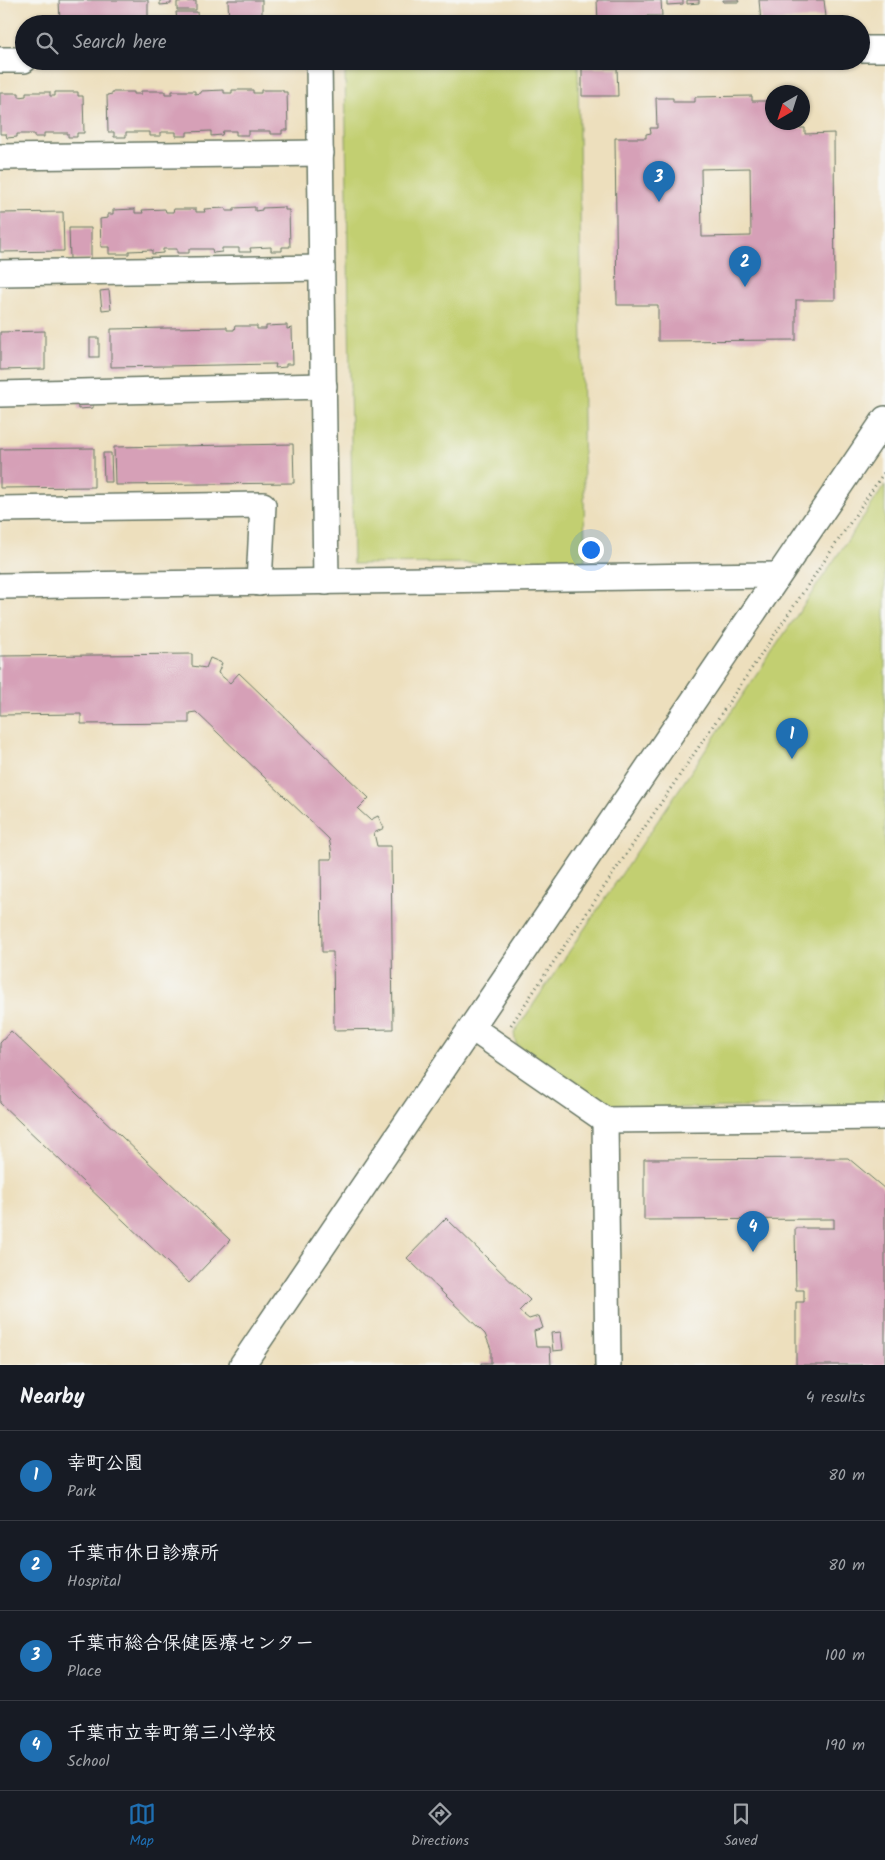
<!DOCTYPE html>
<meta charset="utf-8">
<style>
body{margin:0;font-family:Kalam,"Klee One",sans-serif;background:#20242c;color:#f1f3f6}
.compass{position:absolute;left:765px;top:85px;width:45px;height:45px;border-radius:50%;background:#171b24;box-shadow:0 1px 4px #0004;rotate:219deg}
.you{position:absolute;left:590px;top:549px;width:18px;height:18px;margin:-12px;border:4px solid #fff;border-radius:50%;background:#1a73e8;box-shadow:0 0 0 8px #1a73e833}
.badge{display:grid;place-items:center;width:32px;height:32px;border-radius:50%;background:#1f6fb2;color:#fff;font-size:16px;font-weight:700}
.pin{position:absolute;translate:-50% -41px;filter:drop-shadow(0 1px 2px #0008)}
.pin::after{content:'';position:absolute;top:26px;width:18px;height:15px;background:inherit;clip-path:polygon(0 0,100% 0,50% 100%)}
.list{margin:0;padding:0;list-style:none}
h2{display:flex;justify-content:space-between;align-items:center;height:65px;margin:0;padding:0 20px;font-size:21px}
h2 small{font-size:16px;font-weight:400;color:#9ea1a6}
.list li{display:grid;grid-template-columns:32px 1fr auto;gap:15px;align-items:center;box-sizing:border-box;height:90px;padding:0 20px;border-top:1px solid #363941}
.list b{display:block;font-size:19px;white-space:nowrap}
.list p{margin:0;font-size:16px;white-space:nowrap;color:#9ea1a6}
.list em{font-size:16px;font-style:normal;color:#9ea1a6}
.icon{flex:none;width:28px;height:28px;fill:none;stroke:currentColor;stroke-width:2;stroke-linecap:round;stroke-linejoin:round}
.map{position:relative;flex:none;width:885px;height:1365px;overflow:hidden}
.search{position:absolute;background:#171b24;box-shadow:0 1px 4px #0004;left:15px;right:15px;top:15px;height:55px;display:flex;align-items:center;gap:12px;box-sizing:border-box;padding:0 18px;border-radius:28px;color:#9ea1a6;font-size:19px}
.sheet{height:425px;background:#171b24}
nav{display:flex;justify-content:space-around;align-items:center;box-sizing:border-box;height:70px;border-top:1px solid #363941;background:#171b24;font-size:14px;color:#9ea1a6}
nav a{display:grid;justify-items:center;gap:2px}
nav .on{color:#1f6fb2}
.map>svg:first-child{display:block}
.green{fill:#c2cf71;stroke:#708652}
.building{fill:#d6a0b7;fill-rule:evenodd}
.lines{fill:none;stroke-linecap:round;stroke-linejoin:round}
.minor-casing{stroke:#677664;stroke-width:28}
.path{stroke:#677664;stroke-width:3;stroke-dasharray:1 4;stroke-linecap:butt}
.minor{stroke:#fff;stroke-width:25}
</style>
<div class="map">
<svg width="885" height="1365" viewBox="0 0 885 1365">
<rect width="100%" height="100%" fill="#f6f6f2"/>
<filter id="ink" filterUnits="userSpaceOnUse"><feTurbulence type="fractalNoise" baseFrequency=".02" numOctaves="2"/><feDisplacementMap in="SourceGraphic" scale="10" xChannelSelector="R" yChannelSelector="G"/><feConvolveMatrix kernelMatrix="1 2 1 2 8 2 1 2 1" color-interpolation-filters="sRGB"/></filter>
<filter id="wash" filterUnits="userSpaceOnUse"><feTurbulence type="fractalNoise" baseFrequency=".0096" numOctaves="4" result="noise"/><feDisplacementMap in="SourceGraphic" scale="20" xChannelSelector="R" yChannelSelector="G"/><feGaussianBlur stdDeviation="1.12" result="paint"/><feColorMatrix in="noise" values="0 0 0 0 0 0 0 0 0 0 0 0 0 0 0 0 0 1.4 0 .05"/><feComposite in="paint" operator="in"/></filter>
<g filter="url(#wash)">
<rect width="100%" height="100%" fill="#eddfbd"/>
<g class="green">
<polygon points="578,63 585,562 353,564 345,66"/>
<polygon points="885,485 885,1105 608,1109 516,1044 514,1033"/>
</g>
<g id="blocks">
<g class="building">
<polygon points="59,0 148,0 148,20 60,22"/>
<polygon points="160,0 171,0 171,4 160,5"/>
<polygon points="228,0 262,0 262,24 229,24"/>
<polygon points="597,0 661,0 662,16 647,16 647,22 598,23"/>
<polygon points="667,0 683,0 683,4 667,5"/>
<polygon points="687,0 699,0 699,3 687,4"/>
<polygon points="723,0 738,0 739,2 723,2"/>
<polygon points="759,0 824,0 826,17 761,22"/>
<polygon points="196,1 196,10 177,10 177,2"/>
<polygon points="176,12 197,12 198,20 177,21"/>
<polygon points="582,68 617,68 618,96 582,96"/>
<polygon points="224,90 224,93 232,93 232,90 253,90 253,93 261,93 261,90 283,90 283,92 287,92 288,130 282,130 282,134 270,134 270,131 248,131 248,135 236,135 236,131 223,131 222,135 211,136 211,131 187,132 187,136 176,136 176,132 161,132 161,136 150,136 150,132 126,132 126,137 114,137 114,132 108,132 107,95 112,94 112,92 134,92 134,94 141,94 141,91 165,91 165,94 172,94 172,91 195,91 195,94 201,93 201,91"/>
<polygon points="26,92 50,92 50,96 55,96 55,92 78,92 78,96 83,96 84,133 77,133 77,137 68,137 68,133 44,133 44,137 34,137 34,134 17,134 17,137 7,138 6,134 0,134 0,93 19,93 19,97 26,96"/>
<path d="M752,96V101H772V122H799V128H805V134L834,133L835,300H796V340L658,341V305H617L615,138H646V134L651,133L650,128H657L656,98H673V102H695V97ZM750,168L751,236L702,237L701,169Z"/>
<polygon points="255,207 255,211 262,210 262,208 285,207 285,210 289,210 290,247 282,247 282,251 271,251 271,247 250,248 251,252 239,252 239,248 222,248 222,252 213,253 212,249 189,249 189,253 177,253 177,249 163,249 163,253 152,254 152,250 129,251 129,254 109,254 109,247 101,247 100,219 108,218 108,214 113,214 113,210 135,209 135,213 143,213 142,210 165,209 166,212 173,212 174,209 196,209 196,212 205,212 204,209 226,208 226,211 234,211 234,208"/>
<polygon points="63,212 64,251 0,252 0,213"/>
<polygon points="69,228 91,228 91,259 70,259"/>
<polygon points="109,290 111,309 102,310 100,291"/>
<polygon points="287,325 287,329 292,328 293,364 286,364 286,367 275,368 276,364 111,367 111,329 227,327 227,330 234,330 235,326 257,326 257,329 266,329 266,326"/>
<polygon points="45,331 45,369 0,370 0,332"/>
<rect x="90" y="338" width="9" height="19"/>
<polygon points="77,400 93,400 93,408 78,409"/>
<polygon points="293,444 294,483 115,485 114,447"/>
<polygon points="94,448 94,487 0,488 0,449"/>
<polygon points="103,453 111,453 112,482 104,482"/>
<polygon points="192,654 192,666 206,668 210,658 222,663 218,673 230,683 239,673 369,798 358,809 370,820 378,816 384,828 374,833 377,846 391,846 393,1029 334,1030 333,952 322,952 321,859 332,859 331,848 329,839 196,712 189,713 189,723 81,724 81,714 0,715 0,656"/>
<polygon points="11,1031 230,1240 189,1283 0,1103 0,1043"/>
<polygon points="848,1158 885,1189 885,1365 796,1365 796,1302 804,1302 804,1290 796,1290 795,1228 834,1228 834,1219 644,1220 644,1159"/>
<polygon points="446,1218 530,1300 519,1311 529,1319 539,1316 543,1328 534,1331 536,1347 550,1347 551,1365 481,1365 481,1363 491,1363 491,1349 485,1334 407,1258"/>
<polygon points="561,1332 563,1350 553,1351 551,1333"/>
</g>
</g>
</g>
<g filter="url(#ink)">
<use href="#blocks" fill-opacity="0" stroke="#677664" stroke-width="1"/>
<g class="lines">
<g class="minor-casing">
<g id="minor">
<polyline points="861,49 885,49"/>
<polyline points="0,60 24,60"/>
<polyline points="319,61 326,582"/>
<polyline points="0,157 321,153"/>
<polyline points="0,273 322,268"/>
<polyline points="0,394 324,386"/>
<polyline points="0,509 263,505 259,583"/>
<polyline points="0,586 778,575"/>
<polyline points="472,1028 605,1120 885,1117"/>
<polyline points="605,1120 608,1365"/>
<polyline points="242,1365 885,419"/>
</g>
</g>
<polyline class="path" points="511,1025 885,471"/>
<use href="#minor" class="minor"/>
</g>
</g>
</svg>
<svg class="compass" viewBox="-18 -18 36 36"><path d="M0-13l5 13h-10z" fill="#e53935"/><path d="M0 13l5-13h-10z" fill="#9ea1a6"/></svg>
<div class="you"></div>
<div class="pin badge" style="left:792px;top:759px">1</div>
<div class="pin badge" style="left:745px;top:287px">2</div>
<div class="pin badge" style="left:659px;top:202px">3</div>
<div class="pin badge" style="left:753px;top:1252px">4</div>
<div class="search"><svg class="icon" aria-label="search" viewBox="0 0 24 24"><circle cx="10" cy="10" r="6"/><path d="M15 15l6 6"/></svg>Search here</div>
</div>
<section class="sheet">
<h2>Nearby<small>4 results</small></h2>
<ul class="list">
<li><span class="badge">1</span><div><b>幸町公園</b><p>Park</p></div><em>80 m</em></li>
<li><span class="badge">2</span><div><b>千葉市休日診療所</b><p>Hospital</p></div><em>80 m</em></li>
<li><span class="badge">3</span><div><b>千葉市総合保健医療センター</b><p>Place</p></div><em>100 m</em></li>
<li><span class="badge">4</span><div><b>千葉市立幸町第三小学校</b><p>School</p></div><em>190 m</em></li>
</ul>
</section>
<nav>
<a class="on"><svg class="icon" aria-label="map" viewBox="0 0 24 24"><path d="M3 6l6-2 6 2 6-2v14l-6 2-6-2-6 2zM9 4v14M15 6v14"/></svg>Map</a>
<a><svg class="icon" aria-label="directions" viewBox="0 0 24 24"><path d="M12 3l9 9-9 9-9-9zM9 14v-3h6M13 9l2 2-2 2"/></svg>Directions</a>
<a><svg class="icon" aria-label="saved" viewBox="0 0 24 24"><path d="M7 4h10v16l-5-4-5 4z"/></svg>Saved</a>
</nav>
